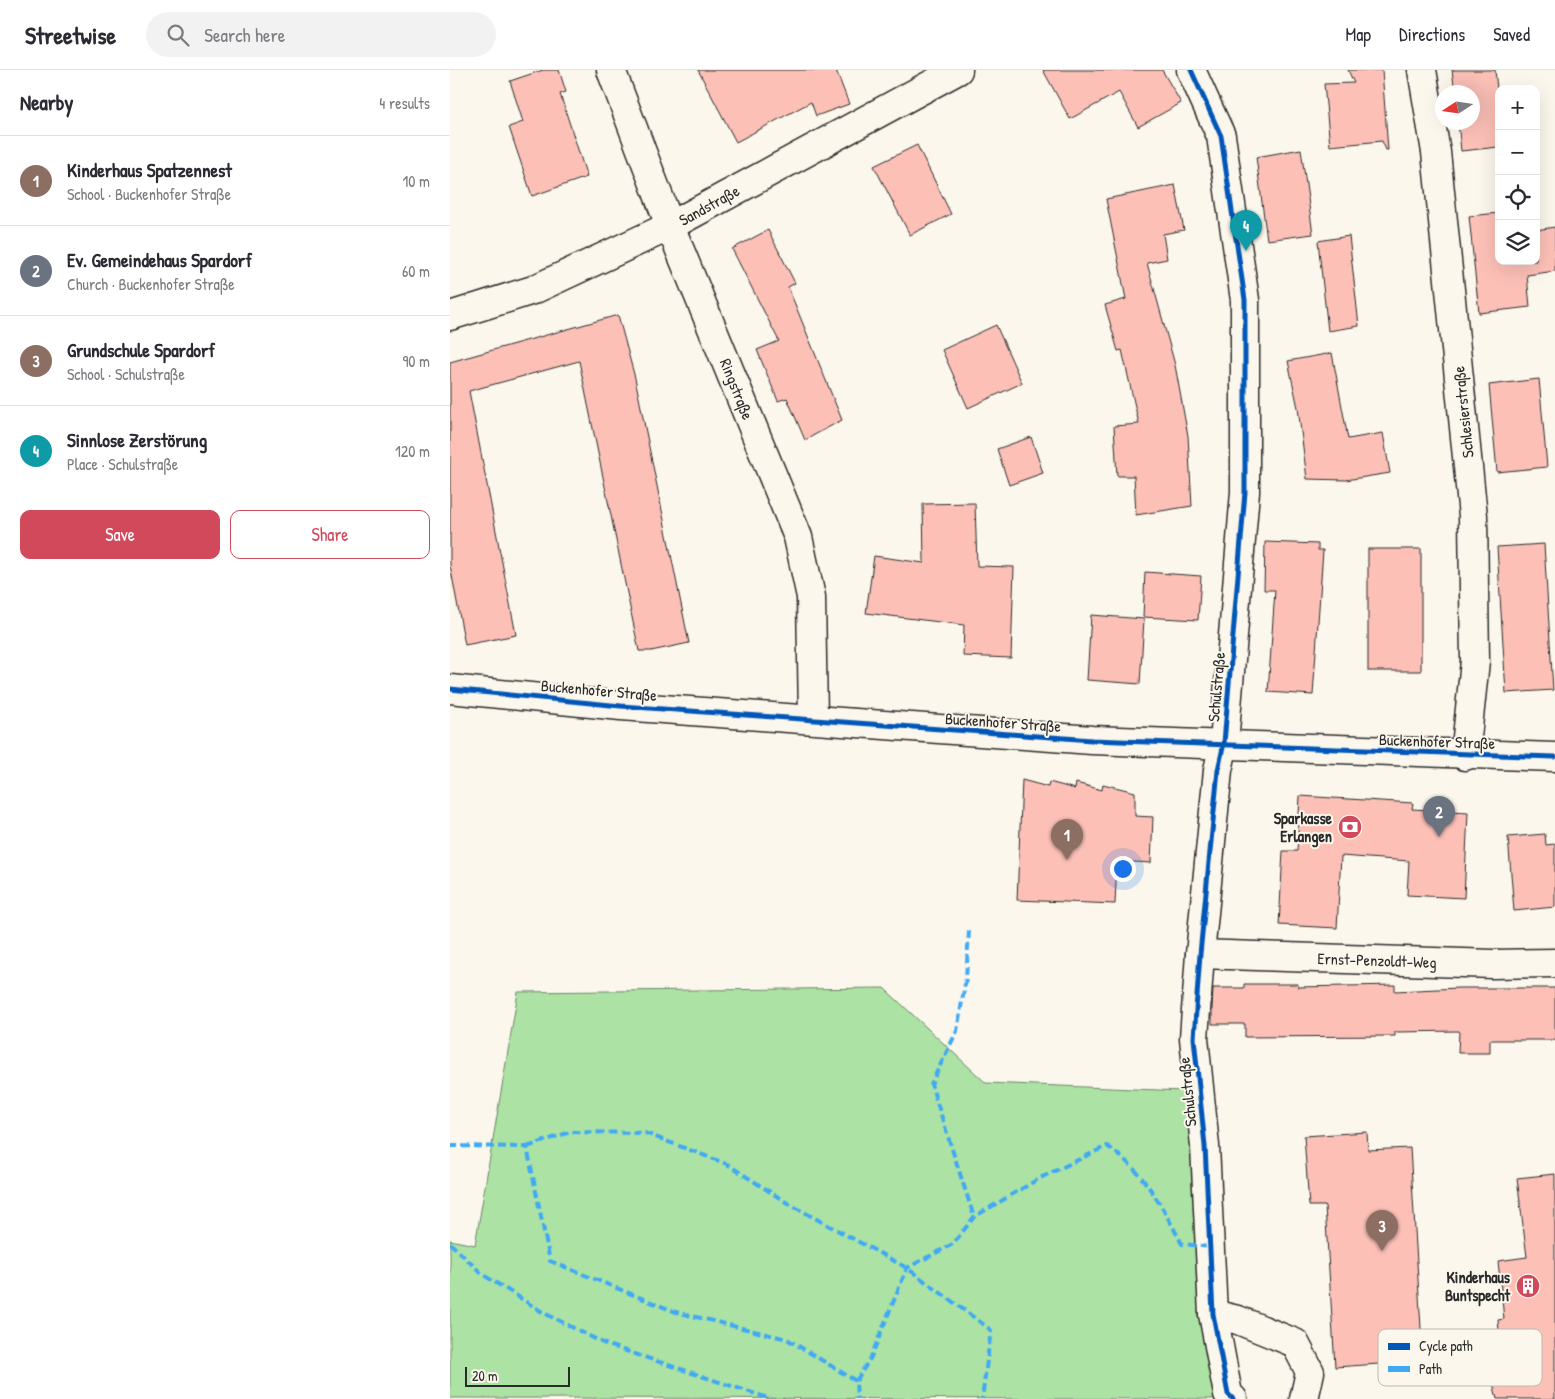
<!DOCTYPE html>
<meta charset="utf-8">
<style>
body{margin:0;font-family:"Patrick Hand",sans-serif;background:#f2f2f3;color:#2b2b33}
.controls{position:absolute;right:15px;top:15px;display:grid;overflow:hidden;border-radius:10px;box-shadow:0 5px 20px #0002}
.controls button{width:45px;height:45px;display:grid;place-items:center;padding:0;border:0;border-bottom:1px solid #e1e1e2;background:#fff;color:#2b2b33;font:25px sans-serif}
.compass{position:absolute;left:985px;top:15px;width:45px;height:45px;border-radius:50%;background:#fff;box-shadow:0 5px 20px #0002;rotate:258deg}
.scale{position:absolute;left:15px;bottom:12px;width:105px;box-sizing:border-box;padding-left:5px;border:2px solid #2b2b2b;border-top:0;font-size:14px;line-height:18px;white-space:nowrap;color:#2b2b2b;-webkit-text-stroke:4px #fbf7ec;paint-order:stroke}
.you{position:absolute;left:672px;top:798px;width:18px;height:18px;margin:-12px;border:4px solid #fff;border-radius:50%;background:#1a73e8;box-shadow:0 0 0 8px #1a73e833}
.badge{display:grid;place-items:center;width:32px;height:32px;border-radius:50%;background:#d1495b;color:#fff;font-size:16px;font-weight:700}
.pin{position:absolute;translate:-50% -41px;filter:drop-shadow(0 1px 2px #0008)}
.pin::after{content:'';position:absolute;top:26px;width:18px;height:15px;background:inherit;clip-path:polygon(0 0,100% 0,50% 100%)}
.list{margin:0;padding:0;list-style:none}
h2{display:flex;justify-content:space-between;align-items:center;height:65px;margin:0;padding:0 20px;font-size:21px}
h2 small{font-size:16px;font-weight:400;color:#7c7c81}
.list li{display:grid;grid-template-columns:32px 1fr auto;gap:15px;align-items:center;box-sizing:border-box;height:90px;padding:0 20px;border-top:1px solid #e1e1e2}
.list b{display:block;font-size:19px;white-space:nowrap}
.list p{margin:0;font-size:16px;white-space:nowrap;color:#7c7c81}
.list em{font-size:16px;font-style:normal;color:#7c7c81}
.actions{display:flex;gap:10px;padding:15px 20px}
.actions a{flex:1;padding:11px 0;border:1px solid #d1495b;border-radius:10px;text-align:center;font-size:18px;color:#d1495b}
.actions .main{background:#d1495b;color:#fff}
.icon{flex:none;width:28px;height:28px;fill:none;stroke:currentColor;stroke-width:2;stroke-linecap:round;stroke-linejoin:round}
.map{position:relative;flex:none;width:1105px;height:1329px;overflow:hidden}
header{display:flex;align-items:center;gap:30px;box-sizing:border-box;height:70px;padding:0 25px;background:#fff;border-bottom:1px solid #e1e1e2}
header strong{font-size:24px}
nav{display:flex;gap:28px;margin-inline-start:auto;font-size:18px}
.search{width:350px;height:45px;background:#f2f2f3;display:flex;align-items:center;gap:12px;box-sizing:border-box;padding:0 18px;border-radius:28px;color:#7c7c81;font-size:19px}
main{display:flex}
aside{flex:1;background:#fff}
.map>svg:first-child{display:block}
.green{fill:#ace2a4;stroke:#6c8668}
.building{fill:#fcc0b7;stroke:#2b2b2b}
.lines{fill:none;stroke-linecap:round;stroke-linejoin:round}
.minor-casing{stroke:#2b2b2b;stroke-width:31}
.minor{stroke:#fbf7ec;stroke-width:28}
.quiet{stroke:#3fa9f5;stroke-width:4;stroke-dasharray:8 4;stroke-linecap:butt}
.cycleway-casing{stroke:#fbf7ec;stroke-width:8}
.cycleway{stroke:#0057b8;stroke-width:5}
.labels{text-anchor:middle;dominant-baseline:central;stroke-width:4;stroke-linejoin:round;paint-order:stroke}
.street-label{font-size:16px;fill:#2b2b2b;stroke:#fbf7ec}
.poi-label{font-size:16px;font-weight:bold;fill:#2b2b2b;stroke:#fbf7ec;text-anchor:end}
.key{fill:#fbf7ec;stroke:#bdbab2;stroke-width:1}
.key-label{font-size:14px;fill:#2b2b2b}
</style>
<header>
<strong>Streetwise</strong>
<div class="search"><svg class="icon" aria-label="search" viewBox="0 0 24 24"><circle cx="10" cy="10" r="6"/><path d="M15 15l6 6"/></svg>Search here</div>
<nav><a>Map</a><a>Directions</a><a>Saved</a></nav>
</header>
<main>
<aside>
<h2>Nearby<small>4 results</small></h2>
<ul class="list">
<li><span class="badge" style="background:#8d6e63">1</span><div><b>Kinderhaus Spatzennest</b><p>School · Buckenhofer Straße</p></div><em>10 m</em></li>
<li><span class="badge" style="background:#6b7280">2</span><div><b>Ev. Gemeindehaus Spardorf</b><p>Church · Buckenhofer Straße</p></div><em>60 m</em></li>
<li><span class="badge" style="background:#8d6e63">3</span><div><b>Grundschule Spardorf</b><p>School · Schulstraße</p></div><em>90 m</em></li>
<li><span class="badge" style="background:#0f9aa8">4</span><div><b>Sinnlose Zerstörung</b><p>Place · Schulstraße</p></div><em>120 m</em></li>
</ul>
<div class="actions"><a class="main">Save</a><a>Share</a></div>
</aside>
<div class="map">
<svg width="1105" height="1329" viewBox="0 0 1105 1329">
<rect width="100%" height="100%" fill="#fbf7ec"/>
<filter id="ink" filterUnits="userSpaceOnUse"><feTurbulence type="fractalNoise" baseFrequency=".02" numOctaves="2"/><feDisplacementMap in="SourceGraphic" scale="10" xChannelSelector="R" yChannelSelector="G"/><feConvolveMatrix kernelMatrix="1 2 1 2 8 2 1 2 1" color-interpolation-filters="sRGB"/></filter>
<g filter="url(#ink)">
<polygon class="green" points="434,918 536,1013 733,1021 782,1329 0,1328 0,1170 25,1175 68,922"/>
<g class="building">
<polygon points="93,0 109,0 116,22 110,24 137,107 82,126 59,57 73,52 60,11"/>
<polygon points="248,0 386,0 399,34 366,46 361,32 286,72"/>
<polygon points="593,0 712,0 731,33 688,57 669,22 620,49"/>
<polygon points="898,0 932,0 938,80 936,80 932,71 880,76 874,14 904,13"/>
<polygon points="1002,0 1045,0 1049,37 1049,77 1011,81 1008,52 1022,52 1022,22 1005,22"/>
<polygon points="467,75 501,144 460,165 424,96"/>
<polygon points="851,79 863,164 817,170 806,87"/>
<polygon points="725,115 734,160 713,164 717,189 697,193 725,295 738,366 742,436 686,445 684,406 667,406 664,356 689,354 672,280 668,281 655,235 676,229 656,129"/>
<polygon points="1049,143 1049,191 1086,191 1086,160 1105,157 1105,201 1077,205 1080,237 1029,243 1019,146"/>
<polygon points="318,160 345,213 338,217 392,350 355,370 337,328 328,331 307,280 329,271 282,179"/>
<polygon points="899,166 909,256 878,261 868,171"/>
<polygon points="168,245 185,308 239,573 201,581 189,581 129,291 19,321 66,565 15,575 0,495 0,292"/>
<polygon points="546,255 572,313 518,338 492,280"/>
<polygon points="882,283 898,369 933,363 940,403 896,410 857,409 848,338 838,291"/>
<polygon points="1089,309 1097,397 1047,402 1039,315"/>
<polygon points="581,367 593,403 559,415 547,379"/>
<polygon points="525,433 527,496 564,497 561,588 513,586 514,555 416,543 424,486 474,493 473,434"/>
<polygon points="815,472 868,474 868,480 873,480 863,625 818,622 825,520 814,520"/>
<polygon points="1094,474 1103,620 1056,623 1047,477"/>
<rect x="918" y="479" width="53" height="122"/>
<polygon points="695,502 751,506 748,550 693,547"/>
<polygon points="641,545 694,549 690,614 637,610"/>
<polygon points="572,710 598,717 599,712 625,719 626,713 652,720 653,714 685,722 685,746 703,747 701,793 667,791 665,834 567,830"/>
<polygon points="850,726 963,733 962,739 1018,742 1014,828 957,825 959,791 891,786 887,858 829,855 833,781 847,781"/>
<polygon points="1095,764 1096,775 1105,774 1105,837 1064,841 1058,767"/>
<polygon points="794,914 848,914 848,917 945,915 945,921 1009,918 1105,918 1105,970 1040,970 1040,983 1008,983 1009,961 945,962 945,966 795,967 795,954 762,954 762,938 763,918 794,918"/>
<polygon points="917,1062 918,1080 960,1078 973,1291 885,1297 875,1136 859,1136 854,1066"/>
<polygon points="1105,1104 1105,1329 1047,1329 1036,1285 1051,1281 1048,1250 1054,1249 1048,1191 1077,1187 1067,1108"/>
</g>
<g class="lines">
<g class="minor-casing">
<g id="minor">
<polyline points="161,0 220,156 348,467 361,527 363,649"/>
<polyline points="741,0 771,66 795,230 795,422 774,673 768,700 750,884 744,968 755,1076 763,1244 778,1324 783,1329"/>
<polyline points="972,0 986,82 1023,446 1025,591 1015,686"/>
<polyline points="0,246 83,220 220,156 508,0"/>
<polyline points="0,619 171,636 642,670 1105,687"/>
<polyline points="750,884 1043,894 1105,893"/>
<polyline points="763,1244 788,1250 845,1273 860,1302 854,1329"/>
</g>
</g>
<use href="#minor" class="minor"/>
<g class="quiet">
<polyline points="519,861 516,908 507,961 481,1014 524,1147"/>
<polyline points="0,1076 77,1077 100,1191 226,1242 337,1269 406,1311 407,1329"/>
<polyline points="77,1077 120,1062 195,1063 277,1094 339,1134 457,1198 541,1260 532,1329"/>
<polyline points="0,1173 32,1204 94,1243 155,1274 321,1329"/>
<path d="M406,1311L421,1287L457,1198L503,1174L524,1147L590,1108L657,1076C695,1102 711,1135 732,1174L761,1177"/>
</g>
<g class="cycleway-casing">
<g id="cycleway">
<polyline points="741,0 771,66 795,230 795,422 774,673 768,700 750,884 744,968 755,1076 763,1244 778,1324 783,1329"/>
<polyline points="0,619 171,636 642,670 1105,687"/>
</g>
</g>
<use href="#cycleway" class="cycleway"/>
</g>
</g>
<defs>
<g id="bank-disc" transform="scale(1.25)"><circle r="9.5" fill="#d1495b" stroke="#fbf7ec"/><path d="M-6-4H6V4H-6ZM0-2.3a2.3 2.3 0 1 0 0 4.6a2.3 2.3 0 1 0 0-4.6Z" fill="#fff"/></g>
<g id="building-disc" transform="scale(1.25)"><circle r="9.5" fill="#d1495b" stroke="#fbf7ec"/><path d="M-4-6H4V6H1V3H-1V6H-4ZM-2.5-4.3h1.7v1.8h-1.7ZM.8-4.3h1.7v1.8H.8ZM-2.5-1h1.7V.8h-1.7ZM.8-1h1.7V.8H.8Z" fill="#fff"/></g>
</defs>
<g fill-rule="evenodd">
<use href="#bank-disc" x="900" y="757"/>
<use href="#building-disc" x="1078" y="1216"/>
</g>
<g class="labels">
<g class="street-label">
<text transform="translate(259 135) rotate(-29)">Sandstraße</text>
<text transform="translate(287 319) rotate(68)">Ringstraße</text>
<text transform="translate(1013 342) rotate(-96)">Schlesierstraße</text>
<text transform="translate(766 617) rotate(-85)">Schulstraße</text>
<text transform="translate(149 620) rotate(5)">Buckenhofer Straße</text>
<text transform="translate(553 652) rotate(4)">Buckenhofer Straße</text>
<text transform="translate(987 671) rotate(2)">Buckenhofer Straße</text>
<text transform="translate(927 890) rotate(2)">Ernst-Penzoldt-Weg</text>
<text transform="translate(737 1022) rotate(-96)">Schulstraße</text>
</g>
<g class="poi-label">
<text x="882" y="748">Sparkasse<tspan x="882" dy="18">Erlangen</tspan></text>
<text x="1060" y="1207">Kinderhaus<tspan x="1060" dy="18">Buntspecht</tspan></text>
</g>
</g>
<rect x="928" y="1259" width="164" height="57" rx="8" class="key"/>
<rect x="938" y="1273" width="22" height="7" fill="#0057b8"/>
<rect x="938" y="1296" width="22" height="6" fill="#3fa9f5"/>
<g class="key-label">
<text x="969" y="1281">Cycle path</text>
<text x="969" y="1304">Path</text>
</g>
</svg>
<div class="controls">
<button>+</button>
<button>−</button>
<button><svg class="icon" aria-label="locate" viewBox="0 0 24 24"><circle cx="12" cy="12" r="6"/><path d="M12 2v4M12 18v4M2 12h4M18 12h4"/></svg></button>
<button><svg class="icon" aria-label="layers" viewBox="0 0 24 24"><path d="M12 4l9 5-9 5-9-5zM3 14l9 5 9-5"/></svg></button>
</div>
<svg class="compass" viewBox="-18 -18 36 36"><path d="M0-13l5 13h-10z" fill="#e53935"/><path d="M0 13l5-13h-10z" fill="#7c7c81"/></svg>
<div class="scale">20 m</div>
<div class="you"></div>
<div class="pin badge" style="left:617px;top:790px;background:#8d6e63">1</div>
<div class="pin badge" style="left:989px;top:767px;background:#6b7280">2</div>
<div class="pin badge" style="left:932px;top:1181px;background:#8d6e63">3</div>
<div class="pin badge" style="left:796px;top:181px;background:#0f9aa8">4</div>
</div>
</main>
